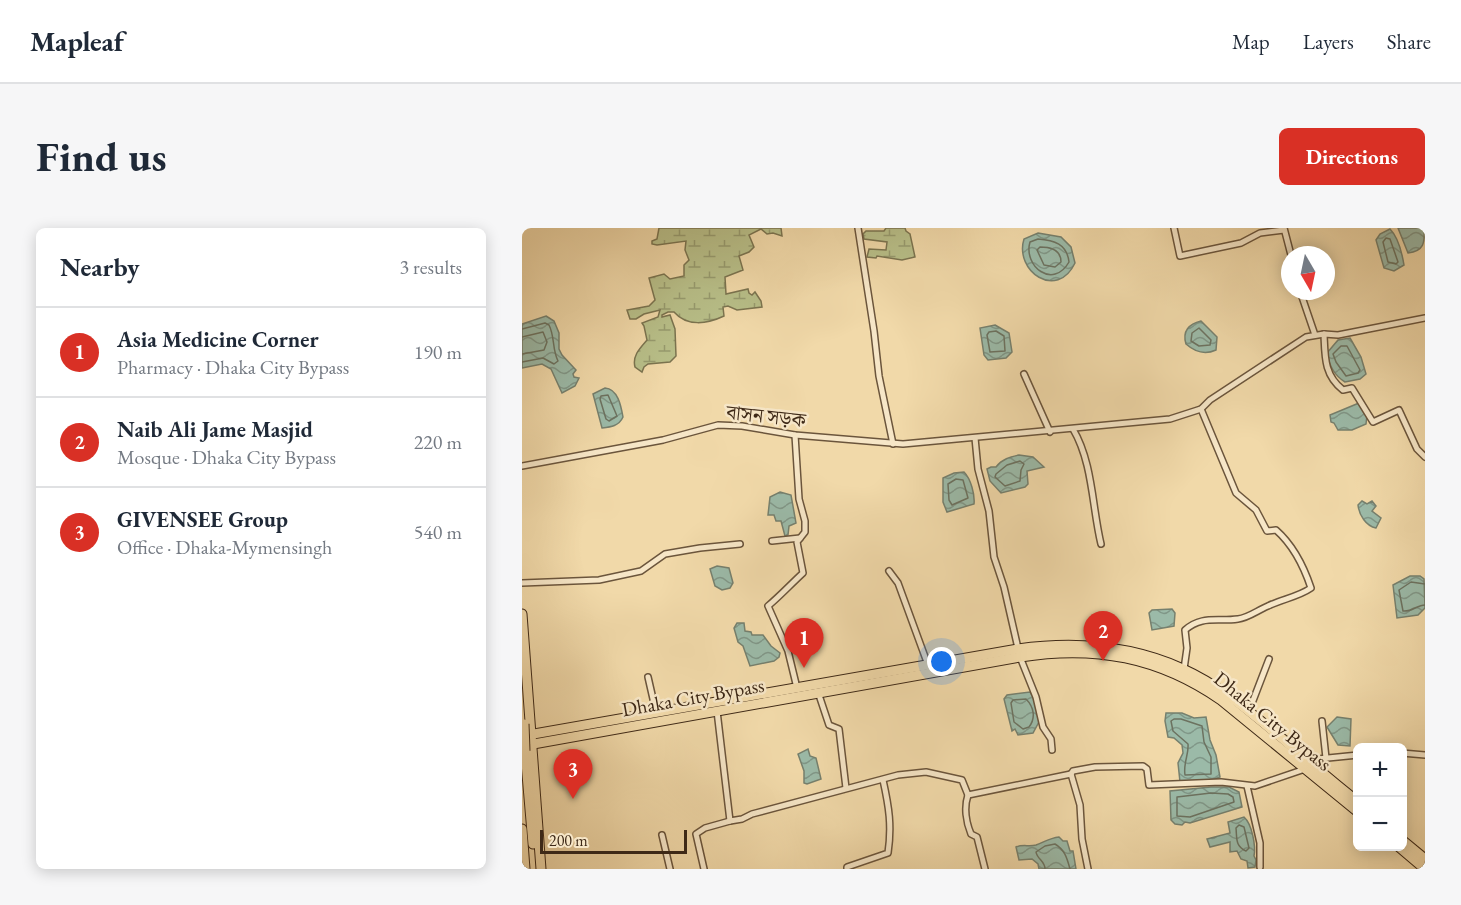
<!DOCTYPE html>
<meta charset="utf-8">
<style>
body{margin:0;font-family:"EB Garamond","Noto Serif Bengali",serif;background:#f6f6f7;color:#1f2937}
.controls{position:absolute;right:18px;bottom:18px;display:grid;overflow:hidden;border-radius:9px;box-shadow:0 3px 15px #0003}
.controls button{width:54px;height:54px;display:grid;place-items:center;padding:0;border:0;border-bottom:2px solid #e0e1e3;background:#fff;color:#1f2937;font:30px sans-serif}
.compass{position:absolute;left:759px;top:18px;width:54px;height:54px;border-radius:50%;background:#fff;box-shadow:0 3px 15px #0003;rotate:171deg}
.scale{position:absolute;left:18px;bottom:15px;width:147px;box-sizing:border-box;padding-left:6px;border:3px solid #3e2917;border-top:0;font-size:16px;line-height:21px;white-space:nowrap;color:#3e2917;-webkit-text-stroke:4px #f6e6c7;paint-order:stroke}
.you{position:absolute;left:420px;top:434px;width:21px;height:21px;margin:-15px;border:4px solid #fff;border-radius:50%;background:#1a73e8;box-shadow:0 0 0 9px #1a73e833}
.badge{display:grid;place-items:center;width:39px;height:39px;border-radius:50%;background:#d93025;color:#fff;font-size:20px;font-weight:700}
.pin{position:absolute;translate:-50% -50px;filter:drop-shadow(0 2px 3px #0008)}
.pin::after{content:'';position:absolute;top:32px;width:21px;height:18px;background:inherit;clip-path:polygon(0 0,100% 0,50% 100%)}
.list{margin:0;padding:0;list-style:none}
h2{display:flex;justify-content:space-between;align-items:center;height:78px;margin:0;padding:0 24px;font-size:26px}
h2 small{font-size:20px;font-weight:400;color:#747a83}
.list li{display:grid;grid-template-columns:39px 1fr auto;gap:18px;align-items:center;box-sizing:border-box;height:90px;padding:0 24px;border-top:2px solid #e0e1e3}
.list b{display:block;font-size:22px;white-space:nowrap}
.list p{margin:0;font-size:20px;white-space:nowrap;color:#747a83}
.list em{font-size:20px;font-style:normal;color:#747a83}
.map{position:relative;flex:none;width:903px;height:641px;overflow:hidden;border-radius:9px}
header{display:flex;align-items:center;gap:36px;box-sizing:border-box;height:84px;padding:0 30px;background:#fff;border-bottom:2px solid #e0e1e3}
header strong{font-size:28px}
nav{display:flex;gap:33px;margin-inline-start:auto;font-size:21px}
.intro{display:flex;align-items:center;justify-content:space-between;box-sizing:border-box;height:144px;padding:0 36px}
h1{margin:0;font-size:42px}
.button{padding:15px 27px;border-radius:9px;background:#d93025;color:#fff;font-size:21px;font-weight:700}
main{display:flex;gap:36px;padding:0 36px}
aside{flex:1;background:#fff;border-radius:9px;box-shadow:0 3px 15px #0003}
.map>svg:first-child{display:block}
.wetland{fill:url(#wetland-marsh);stroke:#7b7450;stroke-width:1.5}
.water{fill:url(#water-waves);stroke:#76806e;stroke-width:1.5}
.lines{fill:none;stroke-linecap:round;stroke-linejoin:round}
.shore{stroke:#6c7260;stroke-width:1.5}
.street-casing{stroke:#6b553c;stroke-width:8}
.highway-casing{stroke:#3e2917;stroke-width:11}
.street{stroke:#f6e6c7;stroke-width:5}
.highway{stroke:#f1d9a9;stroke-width:9}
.highway-bridge-casing{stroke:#3e2917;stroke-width:11;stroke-linecap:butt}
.highway-bridge{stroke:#f1d9a9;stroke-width:9}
.labels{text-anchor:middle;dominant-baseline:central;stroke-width:5;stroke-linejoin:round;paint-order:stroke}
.street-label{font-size:20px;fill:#3e2917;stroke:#f6e6c7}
</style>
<header>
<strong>Mapleaf</strong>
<nav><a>Map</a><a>Layers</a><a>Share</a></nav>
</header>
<div class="intro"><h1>Find us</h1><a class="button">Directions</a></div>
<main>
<aside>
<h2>Nearby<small>3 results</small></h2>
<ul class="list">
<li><span class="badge">1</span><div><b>Asia Medicine Corner</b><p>Pharmacy · Dhaka City Bypass</p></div><em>190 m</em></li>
<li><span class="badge">2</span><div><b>Naib Ali Jame Masjid</b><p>Mosque · Dhaka City Bypass</p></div><em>220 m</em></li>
<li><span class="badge">3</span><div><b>GIVENSEE Group</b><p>Office · Dhaka-Mymensingh</p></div><em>540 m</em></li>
</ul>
</aside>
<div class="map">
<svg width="903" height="641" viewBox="0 0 903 641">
<defs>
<pattern id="wetland-marsh" width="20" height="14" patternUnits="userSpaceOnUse" patternTransform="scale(1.5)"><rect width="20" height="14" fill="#b8bf89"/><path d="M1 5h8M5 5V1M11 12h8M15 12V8" fill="none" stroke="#979b6f"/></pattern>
<pattern id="water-waves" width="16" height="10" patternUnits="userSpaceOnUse" patternTransform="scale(1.5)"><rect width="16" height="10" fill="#9bbaa8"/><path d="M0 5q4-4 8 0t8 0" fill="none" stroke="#809788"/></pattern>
</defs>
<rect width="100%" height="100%" fill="#f1d9a9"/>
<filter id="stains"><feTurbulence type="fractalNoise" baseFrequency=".00333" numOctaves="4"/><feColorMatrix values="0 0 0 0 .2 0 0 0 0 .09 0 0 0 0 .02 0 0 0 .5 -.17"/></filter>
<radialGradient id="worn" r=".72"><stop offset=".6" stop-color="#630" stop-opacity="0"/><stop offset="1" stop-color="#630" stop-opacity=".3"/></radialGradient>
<g class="wetland">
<path d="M137,0H259L260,8L251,5L245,6L239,1L227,7L232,19L227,24L217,28L221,42L203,49L204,66L226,61L227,65L230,67L233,64L239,73L240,79L215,82L206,78L201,79L202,88C185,96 165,99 152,84H146L140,87V89L148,87L153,101L154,128L148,134L126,136L122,139L120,144L113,139C110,128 118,120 125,112L122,98L120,95L136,89L138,82L122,86L114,91H108L105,82L127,78L133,72L127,50L142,46L148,51L162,48V37L167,32L163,22L164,13L135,17L130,16V13L135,11Z"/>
<polygon points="364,0 383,0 384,3 388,6 393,29 380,32 355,28 354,30 345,29 347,21 364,22 365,14 342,11 341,6 344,3 362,3"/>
</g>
<g class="water">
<path d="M876,0H902C903,15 902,23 886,25Z"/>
<path d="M868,1C877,10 880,25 882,37L872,43L862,40L854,12L858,6Z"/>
<path d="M516,5L539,9L549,19L553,35C535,73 492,43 502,11Z"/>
<polygon points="24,88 32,93 37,105 37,121 40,127 54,142 51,146 52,149 57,150 53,158 40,165 29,141 20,136 0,140 0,96"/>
<path d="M679,93L695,109L694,122C683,127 673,124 664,116C660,103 667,96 679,93Z"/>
<polygon points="473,97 487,105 490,124 484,130 466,132 462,127 458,100"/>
<path d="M828,110L839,129L844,146L838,151L823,154C813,148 807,137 805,125L816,112Z"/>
<path d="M83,160C96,161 99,178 101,189C97,198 89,199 80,200L71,166Z"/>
<polygon points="837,175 845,187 844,196 830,202 816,202 812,195 809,194 808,187"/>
<path d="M497,227L511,229L522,239L505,243L506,256L503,259L479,265L468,253L465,241L469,239H474C480,231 488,229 497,227Z"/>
<path d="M442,244C449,251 453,267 452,276L425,284L421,274V250L432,245Z"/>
<polygon points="258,264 269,267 274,295 267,298 266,307 263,308 259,293 254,293 252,287 246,287 248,269"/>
<path d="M840,273L845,276L850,273L854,278L850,283L859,290L854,300C844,298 837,287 836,277Z"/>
<polygon points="195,338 207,340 211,355 208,360 200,362 193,358 188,341"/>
<polygon points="888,348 898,348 902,351 903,380 896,387 875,390 871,357"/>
<polygon points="650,381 653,385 652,398 630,402 627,385 630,382"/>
<polygon points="215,395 222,395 223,403 229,404 230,407 241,407 249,418 258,425 257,429 252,433 228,438 221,418 216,414 212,400"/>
<polygon points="508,464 512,471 518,492 511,505 496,507 493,501 490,503 482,471 485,467"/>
<polygon points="644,485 660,485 672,490 684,489 688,512 694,527 698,549 690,552 658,554 656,535 661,525 660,517 652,510 646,509 643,493"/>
<polygon points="815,489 829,491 828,518 816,517 805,499"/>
<polygon points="286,521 288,528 294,530 299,551 285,556 282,555 282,543 276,526"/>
<polygon points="689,559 707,559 717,564 720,579 668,595 663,594 660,597 653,596 649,592 648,563"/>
<path d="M722,589C730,596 734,618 732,628L734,632L733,639L726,640L725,633L719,631L715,623L708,624V614L688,619L685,611L708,605L706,594Z"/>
<path d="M537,609L541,613H545L548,623H551L554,641H517L516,636L510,631L497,632L494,619C501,616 507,619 514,617C522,614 528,610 537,609Z"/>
</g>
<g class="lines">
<g class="shore">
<polygon points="864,10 868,11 876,34 874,36 866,34 861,14"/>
<path d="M516,11C532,12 545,16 547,34C531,62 501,38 508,14Z"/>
<path d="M518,19C528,19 539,22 539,34L533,39L522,37L515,22Z"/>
<polygon points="677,100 689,112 688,117 677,118 669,113 670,105"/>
<path d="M0,101L23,95L27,97C33,109 30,121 36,133L32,136L21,130L0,134"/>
<polygon points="467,104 474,103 482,108 483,123 468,124 465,107"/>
<polyline points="0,109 21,104 25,114 22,122 0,126"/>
<polygon points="819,118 825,118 838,142 836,145 824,148 814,134 811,126"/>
<polygon points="86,167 95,188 87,193 84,191 78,171 79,168"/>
<polygon points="498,233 502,236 499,242 498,253 483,258 473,249 474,246 485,237"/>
<polygon points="434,251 441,252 446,270 430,277 427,272 426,256"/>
<path d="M903,356L889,354L877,362L881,383C890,384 895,377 903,377"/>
<path d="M504,471C512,479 514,490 507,499L501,501L492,494L489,475L491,472Z"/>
<path d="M652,491H659L680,498L682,514L689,529V546L663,547C661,535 667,527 666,516L651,503L649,493Z"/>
<polygon points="689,565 706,566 711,569 712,574 668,589 655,588 655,569"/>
<path d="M717,597L722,599L727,620L724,623C713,618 715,610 714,600Z"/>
<path d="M523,641C523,633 515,631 514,624L523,618L533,616C543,622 545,630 548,641"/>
</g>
<g class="street-casing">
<g id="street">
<polyline points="336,0 352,103 357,148 371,216"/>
<polyline points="652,0 658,28 719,15 738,5 762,2"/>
<polyline points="762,0 769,27"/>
<polyline points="778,63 793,107"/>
<path d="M802,106C803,129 802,147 821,162L830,160L851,194L877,182L895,221L903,229"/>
<polyline points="502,146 528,204"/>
<path d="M551,201C571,235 570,279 579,316"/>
<path d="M273,207L277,271L283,293V304L275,314L281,345C269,356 258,368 246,378L266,423L275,460"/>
<polyline points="453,210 456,241 467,283 472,329 482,359 498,429 514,469 521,499 529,511 530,522"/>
<polyline points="0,238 141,212 196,197 220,198 273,207 381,216 648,191 679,181 688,172 784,109 802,106 816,107 903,90"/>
<polyline points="250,313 278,310"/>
<polyline points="367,343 376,355 406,437"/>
<polyline points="0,355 77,352 119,343 143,326 178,320 218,316"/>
<path d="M662,441L665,420L663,402C680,387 695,394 716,391C726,390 736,382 746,378C760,371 776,369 789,360C782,339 771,317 754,302L745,303L734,282L714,265L679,181"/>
<polyline points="126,449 134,484"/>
<polyline points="296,464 307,497 317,501 324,560"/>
<polyline points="195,483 208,593 220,591 230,586 376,547 404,544 440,552 446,567 549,546"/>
<polyline points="727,483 747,431"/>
<polyline points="800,493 804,530"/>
<polyline points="880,525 903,527"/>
<polyline points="786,532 836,527"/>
<polyline points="725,558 738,615 738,639"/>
<path d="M446,567C442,579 444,594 449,606L455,609L463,641"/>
<polyline points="140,607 148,641"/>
<polyline points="182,641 174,606 183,600 208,593"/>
<path d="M325,641V639L366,625C370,598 367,579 361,552"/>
<polyline points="566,641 560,611 558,577 549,546 551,543 573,539 621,538 625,541 627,557 699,554 733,558 783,541"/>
</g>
</g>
<g class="highway-casing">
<g id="highway">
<polyline points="0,386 19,641"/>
<path d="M0,508L496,421C553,413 608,417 661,441C699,458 730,486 762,512C786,533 811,554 836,574"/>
<path d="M0,518L498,429C573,417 637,429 699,472L836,584"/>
<polyline points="3,523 11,616"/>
<polyline points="0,601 3,641"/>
<polyline points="880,612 903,631"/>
<polyline points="876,618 903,641"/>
</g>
</g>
<use href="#street" class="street"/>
<use href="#highway" class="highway"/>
<g class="highway-bridge-casing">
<polyline id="highway-bridge" points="2,496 3,523"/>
</g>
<use href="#highway-bridge" class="highway-bridge"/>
</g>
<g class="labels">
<g class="street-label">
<text transform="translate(244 188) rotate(6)">বাসন সড়ক</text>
<text transform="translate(171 469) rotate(-10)">Dhaka City Bypass</text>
<text transform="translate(751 493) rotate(39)">Dhaka City Bypass</text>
</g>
</g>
<rect width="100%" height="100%" filter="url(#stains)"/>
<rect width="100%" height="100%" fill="url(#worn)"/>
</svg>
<div class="controls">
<button>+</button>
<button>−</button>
</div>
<svg class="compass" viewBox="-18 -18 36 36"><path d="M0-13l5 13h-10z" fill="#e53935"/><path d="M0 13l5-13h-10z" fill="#747a83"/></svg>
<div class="scale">200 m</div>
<div class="you"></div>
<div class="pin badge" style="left:282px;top:440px">1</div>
<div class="pin badge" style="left:581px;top:433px">2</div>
<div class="pin badge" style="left:51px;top:571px">3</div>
</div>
</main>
